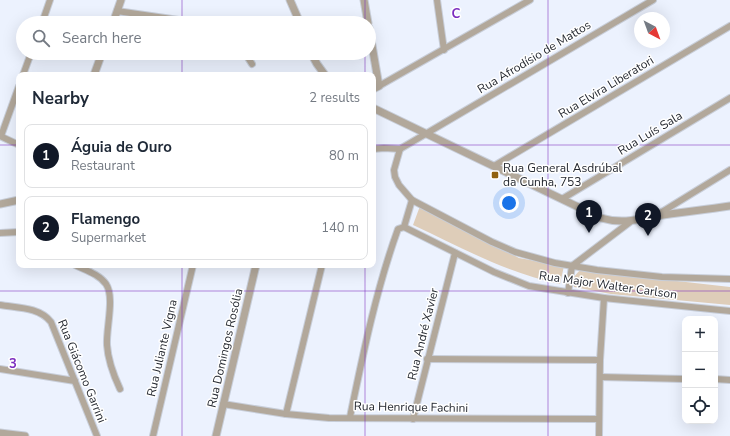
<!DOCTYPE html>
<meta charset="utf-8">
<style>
body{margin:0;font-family:"Nunito Sans",sans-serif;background:#f2f2f3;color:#1f2937}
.controls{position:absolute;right:12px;bottom:12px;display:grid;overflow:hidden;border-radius:8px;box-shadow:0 4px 16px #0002}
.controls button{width:36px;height:36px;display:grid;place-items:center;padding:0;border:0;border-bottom:1px solid #e0e1e3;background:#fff;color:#1f2937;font:20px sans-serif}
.compass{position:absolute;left:634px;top:12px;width:36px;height:36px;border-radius:50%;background:#fff;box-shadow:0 4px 16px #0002;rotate:139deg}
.you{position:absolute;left:509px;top:203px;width:14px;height:14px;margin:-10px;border:3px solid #fff;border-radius:50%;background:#1a73e8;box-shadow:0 0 0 6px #1a73e833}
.badge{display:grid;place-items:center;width:26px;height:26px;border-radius:50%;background:#111827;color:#fff;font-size:13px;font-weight:700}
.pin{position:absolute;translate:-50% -33px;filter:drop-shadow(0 1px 2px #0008)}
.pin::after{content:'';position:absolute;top:21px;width:14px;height:12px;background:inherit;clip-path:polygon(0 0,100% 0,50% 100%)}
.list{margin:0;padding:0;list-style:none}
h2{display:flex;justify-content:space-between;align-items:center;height:52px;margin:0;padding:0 16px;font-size:17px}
h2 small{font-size:13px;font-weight:400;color:#747a83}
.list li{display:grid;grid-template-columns:26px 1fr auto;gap:12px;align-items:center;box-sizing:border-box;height:64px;margin:0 8px 8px;padding:0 8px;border:1px solid #e0e1e3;border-radius:8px}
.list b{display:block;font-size:15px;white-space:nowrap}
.list p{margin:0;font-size:13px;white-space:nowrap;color:#747a83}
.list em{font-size:13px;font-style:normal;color:#747a83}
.icon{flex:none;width:22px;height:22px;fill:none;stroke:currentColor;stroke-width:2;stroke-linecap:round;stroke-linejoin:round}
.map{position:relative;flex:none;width:730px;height:436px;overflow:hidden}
.search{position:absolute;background:#fff;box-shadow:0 4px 16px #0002;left:16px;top:16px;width:360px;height:44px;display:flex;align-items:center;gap:10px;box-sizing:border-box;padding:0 14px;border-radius:22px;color:#747a83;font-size:15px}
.panel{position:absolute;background:#fff;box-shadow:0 4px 16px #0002;left:16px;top:72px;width:360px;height:196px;border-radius:8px}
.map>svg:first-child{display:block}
.green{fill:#decdb9}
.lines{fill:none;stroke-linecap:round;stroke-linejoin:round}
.minor-casing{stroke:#c8ced9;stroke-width:8}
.tertiary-casing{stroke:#c8ced9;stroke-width:9}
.minor{stroke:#b2a89b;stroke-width:6}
.tertiary{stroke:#b2a89b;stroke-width:7}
.grid{fill:none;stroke:#7b2cbf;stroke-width:1;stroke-opacity:0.55}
.poi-dot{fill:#91620f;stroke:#fff;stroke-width:1.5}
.labels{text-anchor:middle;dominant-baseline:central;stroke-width:3;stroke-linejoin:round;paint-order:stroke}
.street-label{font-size:12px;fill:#252931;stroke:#fff}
.poi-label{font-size:12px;fill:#252931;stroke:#fff;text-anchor:start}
.grid-label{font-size:13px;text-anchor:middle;font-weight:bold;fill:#7b2cbf;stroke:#fff;stroke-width:3;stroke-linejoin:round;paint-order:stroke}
</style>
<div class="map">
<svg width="730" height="436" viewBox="0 0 730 436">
<rect width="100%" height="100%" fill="#ecf2fe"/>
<g class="green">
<path d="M420,206L519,258L564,266L560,284C507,273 462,248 413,225Z"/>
<polygon points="580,270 730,287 730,305 611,294 574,287 572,279"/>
</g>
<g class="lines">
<g class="minor-casing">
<g id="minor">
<polyline points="437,0 444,50"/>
<polyline points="653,0 400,149 394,170 395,177 399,185 412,200 492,242 515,252 555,263 597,270 662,277 730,279"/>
<polyline points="117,11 199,23"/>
<polyline points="42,23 50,0"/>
<polyline points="245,53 252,64"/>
<polyline points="23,75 31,53"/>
<polyline points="379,86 530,0"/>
<polyline points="0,136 19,145"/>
<polyline points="1,136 19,86"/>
<polyline points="373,149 384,148 400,149"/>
<polyline points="494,166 730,26"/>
<polyline points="562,199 730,98"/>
<polyline points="657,215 730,170"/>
<polyline points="404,227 494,272 529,286 604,298 730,311"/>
<polyline points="404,227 412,200"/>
<polyline points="0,233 19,232"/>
<path d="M75,265C85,270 99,274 106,284C115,297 106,328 107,345C108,361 113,374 120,389"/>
<polyline points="568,293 572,266 630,222"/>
<path d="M0,305C18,308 39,307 51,322L97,436"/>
<polyline points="427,359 600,360"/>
<polyline points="0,369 75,381"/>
<polyline points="600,377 685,379"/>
<polyline points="715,379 730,380"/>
<polyline points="223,404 286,414 329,418 599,419"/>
<polyline points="286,414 322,265"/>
<path d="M350,417C363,354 376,290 398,229L404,227"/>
<polyline points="413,419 455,253"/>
<polyline points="153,436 193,265"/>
<polyline points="599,436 600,360 604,298"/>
</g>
</g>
<g class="tertiary-casing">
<g id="tertiary">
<polyline points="290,0 300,23"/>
<polyline points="364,0 368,23"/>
<polyline points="113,23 121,0"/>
<polyline points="369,28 379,86 373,89"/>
<polyline points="311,53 317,64 325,75"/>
<polyline points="94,75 102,53"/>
<path d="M373,108L601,218C621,224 636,220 656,216C681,212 705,210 730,206"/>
<polyline points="0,204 19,200"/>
<polyline points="0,433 25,436"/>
<polyline points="216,436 256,265"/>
</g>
</g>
<use href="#minor" class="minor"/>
<use href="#tertiary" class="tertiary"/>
</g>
<path class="grid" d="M182,0V23M365,0V23M548,0V436M182,53V75M365,53V75M0,145H19M373,145H730M182,265V436M365,265V436M0,291H730"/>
<rect class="poi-dot" x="491" y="171" width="8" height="8" rx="2"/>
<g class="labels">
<g class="street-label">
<text transform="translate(534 57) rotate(-31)">Rua Afrodísio de Mattos</text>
<text transform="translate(606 87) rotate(-31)">Rua Elvira Liberatori</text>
<text transform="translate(650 133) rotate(-31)">Rua Luís Sala</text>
<text transform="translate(608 285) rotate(8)">Rua Major Walter Carlson</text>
<text transform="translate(423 334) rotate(-76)">Rua André Xavier</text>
<text transform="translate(162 348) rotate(-77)">Rua Juliante Vigna</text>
<text transform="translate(225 348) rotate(-77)">Rua Domingos Rosólia</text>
<text transform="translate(82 371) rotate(68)">Rua Giácomo Garrini</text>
<text transform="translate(411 407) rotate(1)">Rua Henrique Fachini</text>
</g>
<g class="poi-label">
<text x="503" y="168">Rua General Asdrúbal<tspan x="503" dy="14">da Cunha, 753</tspan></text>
</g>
</g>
<g class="grid-label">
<text x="456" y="18">C</text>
<text x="13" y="368">3</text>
</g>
</svg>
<div class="controls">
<button>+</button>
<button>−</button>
<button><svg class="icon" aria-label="locate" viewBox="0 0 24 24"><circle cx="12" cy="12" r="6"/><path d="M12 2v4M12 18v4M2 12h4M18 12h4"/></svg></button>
</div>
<svg class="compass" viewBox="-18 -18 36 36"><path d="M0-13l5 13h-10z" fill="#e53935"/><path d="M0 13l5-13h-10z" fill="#747a83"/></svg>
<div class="you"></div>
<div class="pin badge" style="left:589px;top:233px">1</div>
<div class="pin badge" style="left:648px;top:236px">2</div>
<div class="search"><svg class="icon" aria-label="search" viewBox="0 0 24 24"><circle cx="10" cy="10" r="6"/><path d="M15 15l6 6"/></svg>Search here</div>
<section class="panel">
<h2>Nearby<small>2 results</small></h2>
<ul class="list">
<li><span class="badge">1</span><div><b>Águia de Ouro</b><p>Restaurant</p></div><em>80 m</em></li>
<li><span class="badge">2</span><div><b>Flamengo</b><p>Supermarket</p></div><em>140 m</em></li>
</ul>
</section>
</div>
